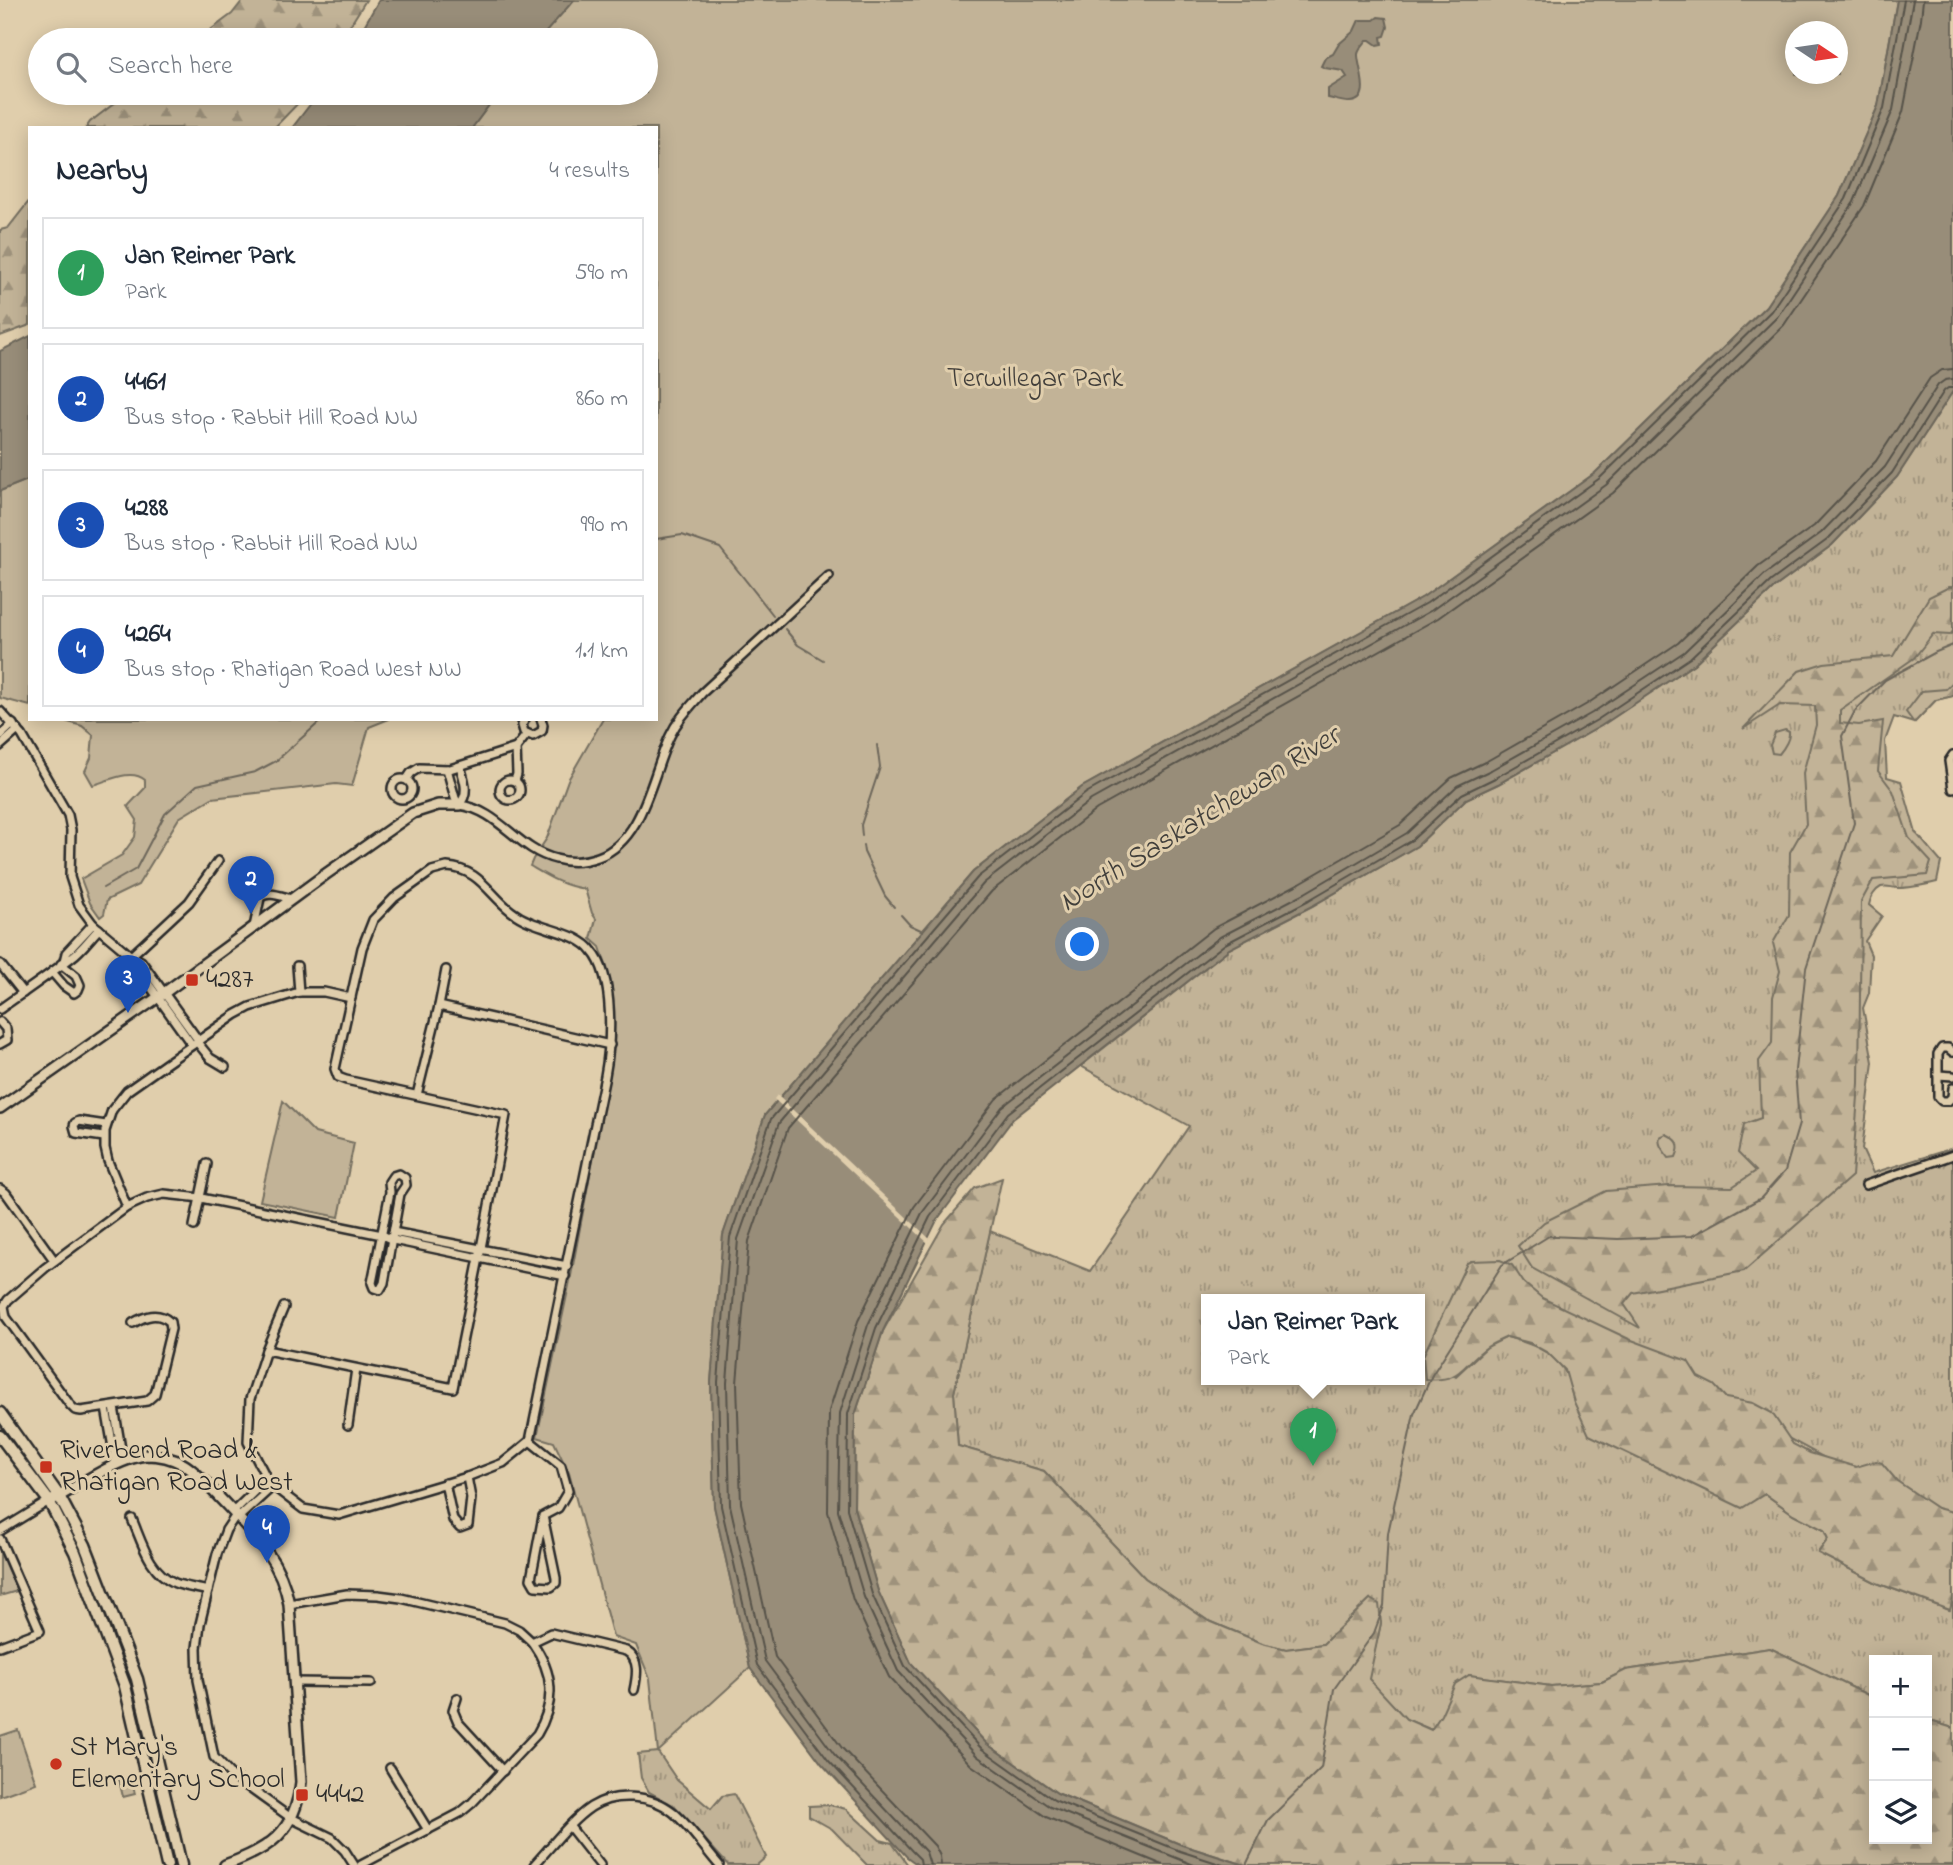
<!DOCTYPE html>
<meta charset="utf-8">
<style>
body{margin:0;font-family:"Indie Flower",sans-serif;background:#f6f6f7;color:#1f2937}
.controls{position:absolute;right:21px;bottom:21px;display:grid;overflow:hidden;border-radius:0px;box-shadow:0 4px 18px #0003}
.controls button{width:63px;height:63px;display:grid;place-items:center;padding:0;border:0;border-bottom:2px solid #e0e1e3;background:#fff;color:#1f2937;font:35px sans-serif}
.compass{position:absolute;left:1785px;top:21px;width:63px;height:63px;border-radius:50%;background:#fff;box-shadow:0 4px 18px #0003;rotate:103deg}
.you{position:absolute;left:1083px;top:945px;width:24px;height:24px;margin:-18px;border:5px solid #fff;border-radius:50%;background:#1a73e8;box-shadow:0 0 0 10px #1a73e833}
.badge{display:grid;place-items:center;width:46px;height:46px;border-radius:50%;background:#7c3aed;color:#fff;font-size:23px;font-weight:700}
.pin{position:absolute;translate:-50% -58px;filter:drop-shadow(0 2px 4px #0008)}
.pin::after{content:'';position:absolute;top:37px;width:24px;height:21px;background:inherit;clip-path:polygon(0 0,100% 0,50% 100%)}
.popup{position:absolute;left:1201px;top:1294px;width:224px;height:91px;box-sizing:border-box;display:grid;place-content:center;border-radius:0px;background:#fff;filter:drop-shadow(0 2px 5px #0005);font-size:23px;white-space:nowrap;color:#747a83}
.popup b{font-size:26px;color:#1f2937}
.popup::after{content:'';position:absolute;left:50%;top:100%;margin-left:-14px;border:14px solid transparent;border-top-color:#fff}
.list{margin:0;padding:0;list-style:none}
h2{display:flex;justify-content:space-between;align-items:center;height:91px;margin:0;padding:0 28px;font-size:30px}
h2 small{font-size:23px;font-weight:400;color:#747a83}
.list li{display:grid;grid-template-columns:46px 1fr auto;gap:21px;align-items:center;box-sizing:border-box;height:112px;margin:0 14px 14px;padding:0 14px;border:2px solid #e0e1e3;border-radius:0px}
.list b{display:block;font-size:26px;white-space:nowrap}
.list p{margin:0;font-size:23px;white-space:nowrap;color:#747a83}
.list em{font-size:23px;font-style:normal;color:#747a83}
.icon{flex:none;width:38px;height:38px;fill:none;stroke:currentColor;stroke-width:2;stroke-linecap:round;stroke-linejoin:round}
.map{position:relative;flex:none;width:1953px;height:1865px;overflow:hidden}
.search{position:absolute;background:#fff;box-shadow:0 4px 18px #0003;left:28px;top:28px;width:630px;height:77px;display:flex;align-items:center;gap:18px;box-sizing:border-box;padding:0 24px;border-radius:38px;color:#747a83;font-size:26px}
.panel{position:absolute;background:#fff;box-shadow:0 4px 18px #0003;left:28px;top:126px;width:630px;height:595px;border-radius:0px}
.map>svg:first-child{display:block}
.grass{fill:url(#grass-tufts);stroke:#766f61;stroke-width:2;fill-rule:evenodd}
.forest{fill:url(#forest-firs);stroke:#766f61;stroke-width:2}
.green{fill:#c2b397;stroke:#766f61;stroke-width:2;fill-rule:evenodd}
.water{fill:#988d79;stroke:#6c665a;stroke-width:2}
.pier{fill:#e0ceac}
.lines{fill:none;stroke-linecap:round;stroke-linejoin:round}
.shore{stroke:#57524a;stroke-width:2}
.stream{stroke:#6c665a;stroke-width:2}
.minor-casing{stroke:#2b2b2b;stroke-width:12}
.tertiary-casing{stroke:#2b2b2b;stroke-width:14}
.secondary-casing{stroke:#2b2b2b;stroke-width:15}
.minor{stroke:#e0ceac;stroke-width:7}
.tertiary{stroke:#e0ceac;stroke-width:9}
.secondary{stroke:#e0ceac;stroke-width:10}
.poi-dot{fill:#c8321e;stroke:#e0ceac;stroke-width:2.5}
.labels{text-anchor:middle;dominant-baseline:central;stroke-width:6;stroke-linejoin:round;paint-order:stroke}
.park-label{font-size:28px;fill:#423f3b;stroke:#e0ceac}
.poi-label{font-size:28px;fill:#2b2b2b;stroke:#e0ceac;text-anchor:start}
.water-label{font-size:30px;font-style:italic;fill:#413f3b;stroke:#e0ceac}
</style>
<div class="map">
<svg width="1953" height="1865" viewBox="0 0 1953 1865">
<defs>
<pattern id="grass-tufts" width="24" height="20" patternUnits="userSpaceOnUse" patternTransform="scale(1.75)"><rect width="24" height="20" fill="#c2b397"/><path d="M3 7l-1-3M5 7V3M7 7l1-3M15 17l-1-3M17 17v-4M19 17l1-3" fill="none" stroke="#9e927b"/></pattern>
<pattern id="forest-firs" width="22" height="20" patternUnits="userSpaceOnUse" patternTransform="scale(1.75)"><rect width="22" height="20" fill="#c2b397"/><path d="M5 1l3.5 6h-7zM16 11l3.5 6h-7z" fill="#9e927b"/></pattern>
</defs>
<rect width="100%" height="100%" fill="#e0ceac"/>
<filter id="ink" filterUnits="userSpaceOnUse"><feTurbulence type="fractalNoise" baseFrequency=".0143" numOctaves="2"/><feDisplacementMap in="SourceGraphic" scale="14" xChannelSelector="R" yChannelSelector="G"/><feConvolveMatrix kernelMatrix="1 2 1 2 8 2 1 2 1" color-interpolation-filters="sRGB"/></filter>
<g filter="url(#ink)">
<g class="grass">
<path d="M1953,391V696L1936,700L1914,723L1894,717L1885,741L1887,777L1901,781L1916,833L1941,862L1937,882C1924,885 1911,888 1898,888C1892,888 1887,885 1881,887C1875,890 1870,898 1869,905L1882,916L1865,941L1871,955L1869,993L1863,1008L1873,1062L1862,1149L1873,1173L1953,1148V1528L1467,1263L1456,1376L1487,1347L1507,1337C1528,1343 1552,1350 1564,1370C1570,1378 1571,1392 1574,1402L1765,1494L1793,1514L1824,1530L1828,1539L1818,1553L1877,1583L1949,1610L1953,1598V1728L1927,1720V1660H1874V1698L1770,1648L1626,1670L1602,1682L1551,1686L1469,1675L1432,1730L1406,1719L1368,1679L1381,1623L1370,1599L1323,1644L1286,1649L1262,1643L1207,1620L1145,1578L1044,1471L958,1446L954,1393L990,1231L1090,1271L1189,1126L1081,1066L1229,949L1312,906L1417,846L1466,799L1498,784L1601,726L1694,664L1775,587L1832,545L1897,477ZM1206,1300H1420V1380H1206Z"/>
<polygon points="658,1752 677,1780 711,1809 722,1796 734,1794 766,1857 757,1865 728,1865 675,1806 649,1792 641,1778 638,1754"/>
<polygon points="830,1805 846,1809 880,1840 892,1843 908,1865 867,1865 832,1829 809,1816 809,1806"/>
</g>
<g class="forest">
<polygon points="243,0 366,0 341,40 197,40 232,14"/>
<polygon points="128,93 308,93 274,128 86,128 90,122"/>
<polygon points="30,200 30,325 0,336 0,230 8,228"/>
<polygon points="1949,587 1953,587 1953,631 1950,635 1933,634 1914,658 1840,710 1840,723 1859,725 1883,721 1878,771 1893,791 1909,838 1931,862 1927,875 1873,880 1861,902 1859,1083 1852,1176 1744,1271 1633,1293 1624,1304 1640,1328 1532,1268 1518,1246 1544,1222 1606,1191 1669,1186 1732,1187 1756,1171 1738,1153 1744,1124 1761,1118 1759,1061 1772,1043 1773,997 1780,971 1773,943 1789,915 1790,852 1806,824 1803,773 1816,725 1815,706 1780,705 1743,729 1799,671 1824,663 1893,656 1929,597"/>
<polygon points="1953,682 1953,696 1936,700 1914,723 1906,712 1922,691 1946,689"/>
<polygon points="1002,1178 954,1393 958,1446 1044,1471 1145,1578 1207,1620 1262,1643 1286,1649 1323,1644 1370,1599 1379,1604 1381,1623 1369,1679 1406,1719 1431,1730 1441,1715 1455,1684 1469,1675 1551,1686 1602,1682 1626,1670 1770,1648 1874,1698 1874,1839 1927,1839 1927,1720 1953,1728 1953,1865 1245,1865 1182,1845 1057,1793 987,1744 911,1663 878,1591 854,1508 855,1415 883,1331 944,1224 975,1188"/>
<path d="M1500,1260L1512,1265L1524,1283L1542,1298L1629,1339L1688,1361L1698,1377L1714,1385L1726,1398L1753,1403L1772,1413L1793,1444L1810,1453L1856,1467L1876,1461L1882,1463L1897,1481L1937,1508L1953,1512V1598L1950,1610L1877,1583L1818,1553L1828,1539L1824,1530L1793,1514L1765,1494L1742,1508L1589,1435L1574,1402L1565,1370L1548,1353L1530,1343L1507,1337C1501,1340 1493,1343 1487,1347C1461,1365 1462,1383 1425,1379L1423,1356L1467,1263L1471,1261Z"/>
</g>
<g class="green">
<path d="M564,0H1897L1878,106L1839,196L1766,306L1595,473L1423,597L1082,787L973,872L765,1115L723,1235L711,1382L714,1506L750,1668L658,1752L650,1679L636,1645L613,1637L569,1473L554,1442L537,1437L571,1276L614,1046L607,968L600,947L591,939L596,919L592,913L585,889C563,886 549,877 530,866L533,859L547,838L568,780L603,719H656V128H472L498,93H646V40H525ZM1796,32H1838V74H1796Z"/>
<polygon points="30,479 30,706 0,698 0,491"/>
<path d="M58,719H389L369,727L352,786L336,784L212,798L179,818L138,885L107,900L104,914L100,917L90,903L81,879L122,855L135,837L137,820L128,806L145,788V780C131,768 108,781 93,785L85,771L91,758L93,735L82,726Z"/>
<path d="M1785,730L1789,732C1790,740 1784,748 1779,754L1772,753L1770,745L1775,733Z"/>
<polygon points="283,1101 315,1133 354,1143 339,1217 260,1201"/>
<path d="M1666,1134C1677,1139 1682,1144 1676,1157L1669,1158C1665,1152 1657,1145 1660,1137Z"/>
<polygon points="0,1552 17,1591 0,1596"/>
<polygon points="18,1730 36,1783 0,1796 0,1736"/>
<polygon points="131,1777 135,1794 123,1797 119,1780"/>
</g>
<g class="water">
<polygon points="379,0 574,0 539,40 356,40"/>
<polygon points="1897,0 1953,0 1953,391 1897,477 1832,545 1775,587 1694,664 1601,726 1498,784 1466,799 1417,846 1312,906 1229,949 1013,1119 937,1220 883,1331 855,1415 854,1508 878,1591 911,1663 987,1744 1057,1793 1182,1845 1245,1865 918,1865 907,1857 822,1764 750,1668 714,1506 711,1382 723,1235 765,1115 973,872 1082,787 1423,597 1595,473 1766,306 1839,196 1878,106"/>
<path d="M1378,17L1386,18L1388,27L1385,36L1381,37L1382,44L1377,45L1370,40H1367C1364,44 1359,49 1358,54C1357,66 1374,101 1350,102C1343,103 1334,99 1328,98V89L1347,77L1343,71L1325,68L1321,66L1325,58L1333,54L1339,44L1354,31L1359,20H1374Z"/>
<polygon points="319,93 498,93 472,128 292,128"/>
<polygon points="30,336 30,479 0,491 0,351"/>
</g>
<polygon class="pier" points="777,1095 931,1240 929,1244 774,1099"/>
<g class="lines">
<g class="shore">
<polyline points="921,1865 920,1859 912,1851 828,1760 757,1665 721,1506 718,1382 730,1237 771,1119 978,877 1086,793 1427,603 1600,478 1771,311 1846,199 1884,108 1904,0"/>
<polyline points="930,1865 926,1852 834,1754 765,1661 730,1505 727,1383 738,1239 779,1123 984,883 1091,800 1432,610 1606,485 1777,317 1854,202 1893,110 1913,0"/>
<polyline points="941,1865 940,1856 935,1846 842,1748 775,1657 741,1503 737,1383 749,1241 788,1128 992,891 1097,809 1438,618 1613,493 1784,325 1864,206 1903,112 1921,19 1923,0"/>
<polyline points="1163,1865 1046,1817 971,1765 889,1677 853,1600 828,1512 829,1411 858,1321 914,1207 996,1099 1214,928 1300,883 1400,825 1451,778 1487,761 1587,704 1678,643 1758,566 1814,526 1876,461 1930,378 1942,370 1953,369"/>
<polyline points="1194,1865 1050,1807 977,1756 898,1671 864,1597 838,1510 840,1413 868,1325 922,1213 1002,1107 1220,937 1305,893 1407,833 1457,786 1491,770 1592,713 1684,652 1765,574 1821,533 1885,467 1938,385 1945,380 1953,379"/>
<polyline points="1223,1865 1180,1851 1054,1800 982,1749 905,1666 872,1594 847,1509 848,1414 876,1328 930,1217 1008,1113 1225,944 1309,900 1412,840 1462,794 1495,778 1597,720 1690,658 1771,581 1827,540 1892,473 1944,391 1948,388 1953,388"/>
</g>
<g class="stream">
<polyline points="656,539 682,535 720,548 773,615"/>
<polyline points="785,629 798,645 823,660"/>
<polyline points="862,836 861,825 880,767 877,745"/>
<polyline points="863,845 864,852 885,896 894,907"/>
<polyline points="103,888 136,869 165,814 197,785 255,772 276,761 323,719"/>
<polyline points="901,915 910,925 923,931"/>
<polyline points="1246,1865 1268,1820 1321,1768 1334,1689 1374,1633 1384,1606 1388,1533 1414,1414 1432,1375 1502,1265 1549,1236 1618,1239 1692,1236 1761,1198 1785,1171 1799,1124 1795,1070 1806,968 1854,823 1842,736 1855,711 1885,680 1936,652 1953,645"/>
</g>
<g class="minor-casing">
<g id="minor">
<polyline points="0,711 22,735 68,815 71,830 70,877 79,905 93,924 131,956 141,961 198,1040"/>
<polyline points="525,719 522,725 524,732 533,736 542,731 543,725 541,719"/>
<polyline points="0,736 13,724"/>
<polyline points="0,746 18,730"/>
<polyline points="1953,755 1949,761 1953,789"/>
<polyline points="447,769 455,798 459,805"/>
<circle cx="402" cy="789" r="10"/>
<polyline points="407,779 411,773 419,768 450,769 516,748 527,734"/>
<circle cx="510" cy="790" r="10"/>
<polyline points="515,781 517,774 516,748"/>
<path d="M459,805C500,810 517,850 556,859C570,863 584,862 598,857C644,840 651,776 670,736C678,719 690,707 702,693L829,576"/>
<path d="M459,805C470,793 464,780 460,766"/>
<path d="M447,867C479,869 488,893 511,911C530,926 554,928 575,938C581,941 588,945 592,951C615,977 611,1044 605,1076L530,1441L503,1463L467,1477L339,1515L303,1509L273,1486L267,1479L248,1442L250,1399L266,1350L453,1388L481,1248L506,1115L346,1080L338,1077L335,1069L362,948L373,920L394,898L432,871Z"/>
<path d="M254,927L260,898C268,890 282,897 292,899"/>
<polyline points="131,956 189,902 218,861"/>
<polyline points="131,956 135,965 192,1045"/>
<polyline points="64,961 66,953 93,924"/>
<polyline points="0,964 23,993"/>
<polyline points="297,966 299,992"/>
<polyline points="52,972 64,986 74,993 78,990 80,985 76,976 61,964"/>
<polyline points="439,1006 446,970"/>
<path d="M0,1009C24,992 49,975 72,957C82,950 90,938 99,929"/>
<polyline points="0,1022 6,1029 7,1040 0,1044"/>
<polyline points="197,1042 210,1058 225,1067"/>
<polyline points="1953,1052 1948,1048 1942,1048 1938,1054 1938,1097 1942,1101 1948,1101 1952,1097 1953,1088"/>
<polyline points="1938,1075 1953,1076"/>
<polyline points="417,1095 439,1006 610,1045"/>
<polyline points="104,1137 76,1133 74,1126 75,1123 79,1121 106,1125"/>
<polygon points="399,1174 405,1178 406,1185 400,1194 384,1283 380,1290 374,1288 372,1283 390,1192 389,1182 393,1176"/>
<polyline points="1866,1185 1953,1155"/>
<polyline points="0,1189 6,1193 54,1260"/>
<polyline points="127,1207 108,1161 105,1148 105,1131 112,1110 127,1091 235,1015 250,1007 299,992 324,992 351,998"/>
<polyline points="194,1226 207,1164"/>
<polyline points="393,1232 567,1266"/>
<path d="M133,1323C145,1316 158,1311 170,1322L171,1329L155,1394L147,1401L81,1411L75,1410L70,1405L6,1317L4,1306L8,1300L45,1268L127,1207L147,1198L164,1194L201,1198L382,1235L393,1240L565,1276"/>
<polyline points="266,1350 284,1307"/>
<polyline points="114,1407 123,1461"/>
<polyline points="106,1408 116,1465"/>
<polyline points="348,1425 356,1369"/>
<polyline points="530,1441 561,1466 568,1491 558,1508 543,1516 531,1579 535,1586 551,1587 556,1583 556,1578 543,1516"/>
<polyline points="445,1483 453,1520 460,1528 468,1525 471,1498 467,1477"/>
<polyline points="233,1512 267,1479"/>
<polyline points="236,1515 226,1530 217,1554 200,1624 197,1648 198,1680 214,1757 230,1774 291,1818 332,1838 345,1851 354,1865"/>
<polyline points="238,1518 273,1486"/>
<path d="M132,1519C142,1542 149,1572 175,1583C185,1587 197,1588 208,1591"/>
<polyline points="0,1531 49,1501"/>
<polyline points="0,1539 40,1631 0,1646"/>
<path d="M289,1604L347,1594L378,1595L401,1598L505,1623L519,1630L532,1642L551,1633L626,1651C640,1659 637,1676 634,1690"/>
<polyline points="295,1682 371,1683"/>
<polyline points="457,1698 453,1710 458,1722 503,1771"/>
<polyline points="390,1768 428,1830"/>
<polyline points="570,1827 600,1865"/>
<path d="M361,1865L460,1813L472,1803L537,1734C556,1702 554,1673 532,1642"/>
<path d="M534,1865C551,1847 570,1821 591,1807C614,1792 651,1794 673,1812C690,1826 704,1848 719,1865"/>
</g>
</g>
<g class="tertiary-casing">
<g id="tertiary">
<polyline points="0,1108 164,993 326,874 413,813 438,805 459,805"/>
<path d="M54,1499C79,1486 119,1457 147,1455C159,1455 172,1458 183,1464C197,1472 208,1486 219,1497C249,1529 281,1558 289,1604L301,1782C295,1832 270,1849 225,1865"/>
</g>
</g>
<g class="secondary-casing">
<g id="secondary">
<polyline points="0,1413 59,1496 85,1545 137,1679 181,1865"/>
<polyline points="0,1436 49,1501 75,1552 125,1686 167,1865"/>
</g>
</g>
<use href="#minor" class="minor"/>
<use href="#tertiary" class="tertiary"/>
<use href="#secondary" class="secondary"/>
</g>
</g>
<g class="poi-dot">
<rect x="185" y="973" width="14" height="14" rx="3.5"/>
<rect x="39" y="1460" width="14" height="14" rx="3.5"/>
<circle cx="56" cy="1764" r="7"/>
<rect x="295" y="1788" width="14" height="14" rx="3.5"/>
</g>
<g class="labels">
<g class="park-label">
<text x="1035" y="379">Terwillegar Park</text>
</g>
<g class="poi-label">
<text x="206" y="980">4287</text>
<text x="60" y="1451">Riverbend Road &amp;<tspan x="60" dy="32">Rhatigan Road West</tspan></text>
<text x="70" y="1748">St Mary's<tspan x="70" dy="32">Elementary School</tspan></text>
<text x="316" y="1795">4442</text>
</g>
<g class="water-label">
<text transform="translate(1200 820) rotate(-32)">North Saskatchewan River</text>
</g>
</g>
</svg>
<div class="controls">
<button>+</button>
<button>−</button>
<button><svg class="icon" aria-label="layers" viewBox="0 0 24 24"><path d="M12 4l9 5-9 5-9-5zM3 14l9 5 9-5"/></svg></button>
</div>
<svg class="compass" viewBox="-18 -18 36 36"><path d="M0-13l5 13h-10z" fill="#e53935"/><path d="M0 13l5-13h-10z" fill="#747a83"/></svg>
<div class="you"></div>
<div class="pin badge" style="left:1313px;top:1466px;background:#2e9e5b">1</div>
<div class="popup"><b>Jan Reimer Park</b>Park</div>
<div class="pin badge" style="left:251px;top:914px;background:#1a4fb4">2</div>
<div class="pin badge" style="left:128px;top:1013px;background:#1a4fb4">3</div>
<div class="pin badge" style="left:267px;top:1563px;background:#1a4fb4">4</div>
<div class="search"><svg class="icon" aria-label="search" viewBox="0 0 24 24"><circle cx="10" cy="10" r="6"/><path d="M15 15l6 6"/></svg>Search here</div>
<section class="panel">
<h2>Nearby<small>4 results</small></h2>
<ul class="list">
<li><span class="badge" style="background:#2e9e5b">1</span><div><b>Jan Reimer Park</b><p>Park</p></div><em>590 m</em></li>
<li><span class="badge" style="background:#1a4fb4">2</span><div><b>4461</b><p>Bus stop · Rabbit Hill Road NW</p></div><em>860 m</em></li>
<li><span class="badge" style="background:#1a4fb4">3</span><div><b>4288</b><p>Bus stop · Rabbit Hill Road NW</p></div><em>990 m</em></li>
<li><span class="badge" style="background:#1a4fb4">4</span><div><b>4264</b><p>Bus stop · Rhatigan Road West NW</p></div><em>1.1 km</em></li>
</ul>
</section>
</div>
